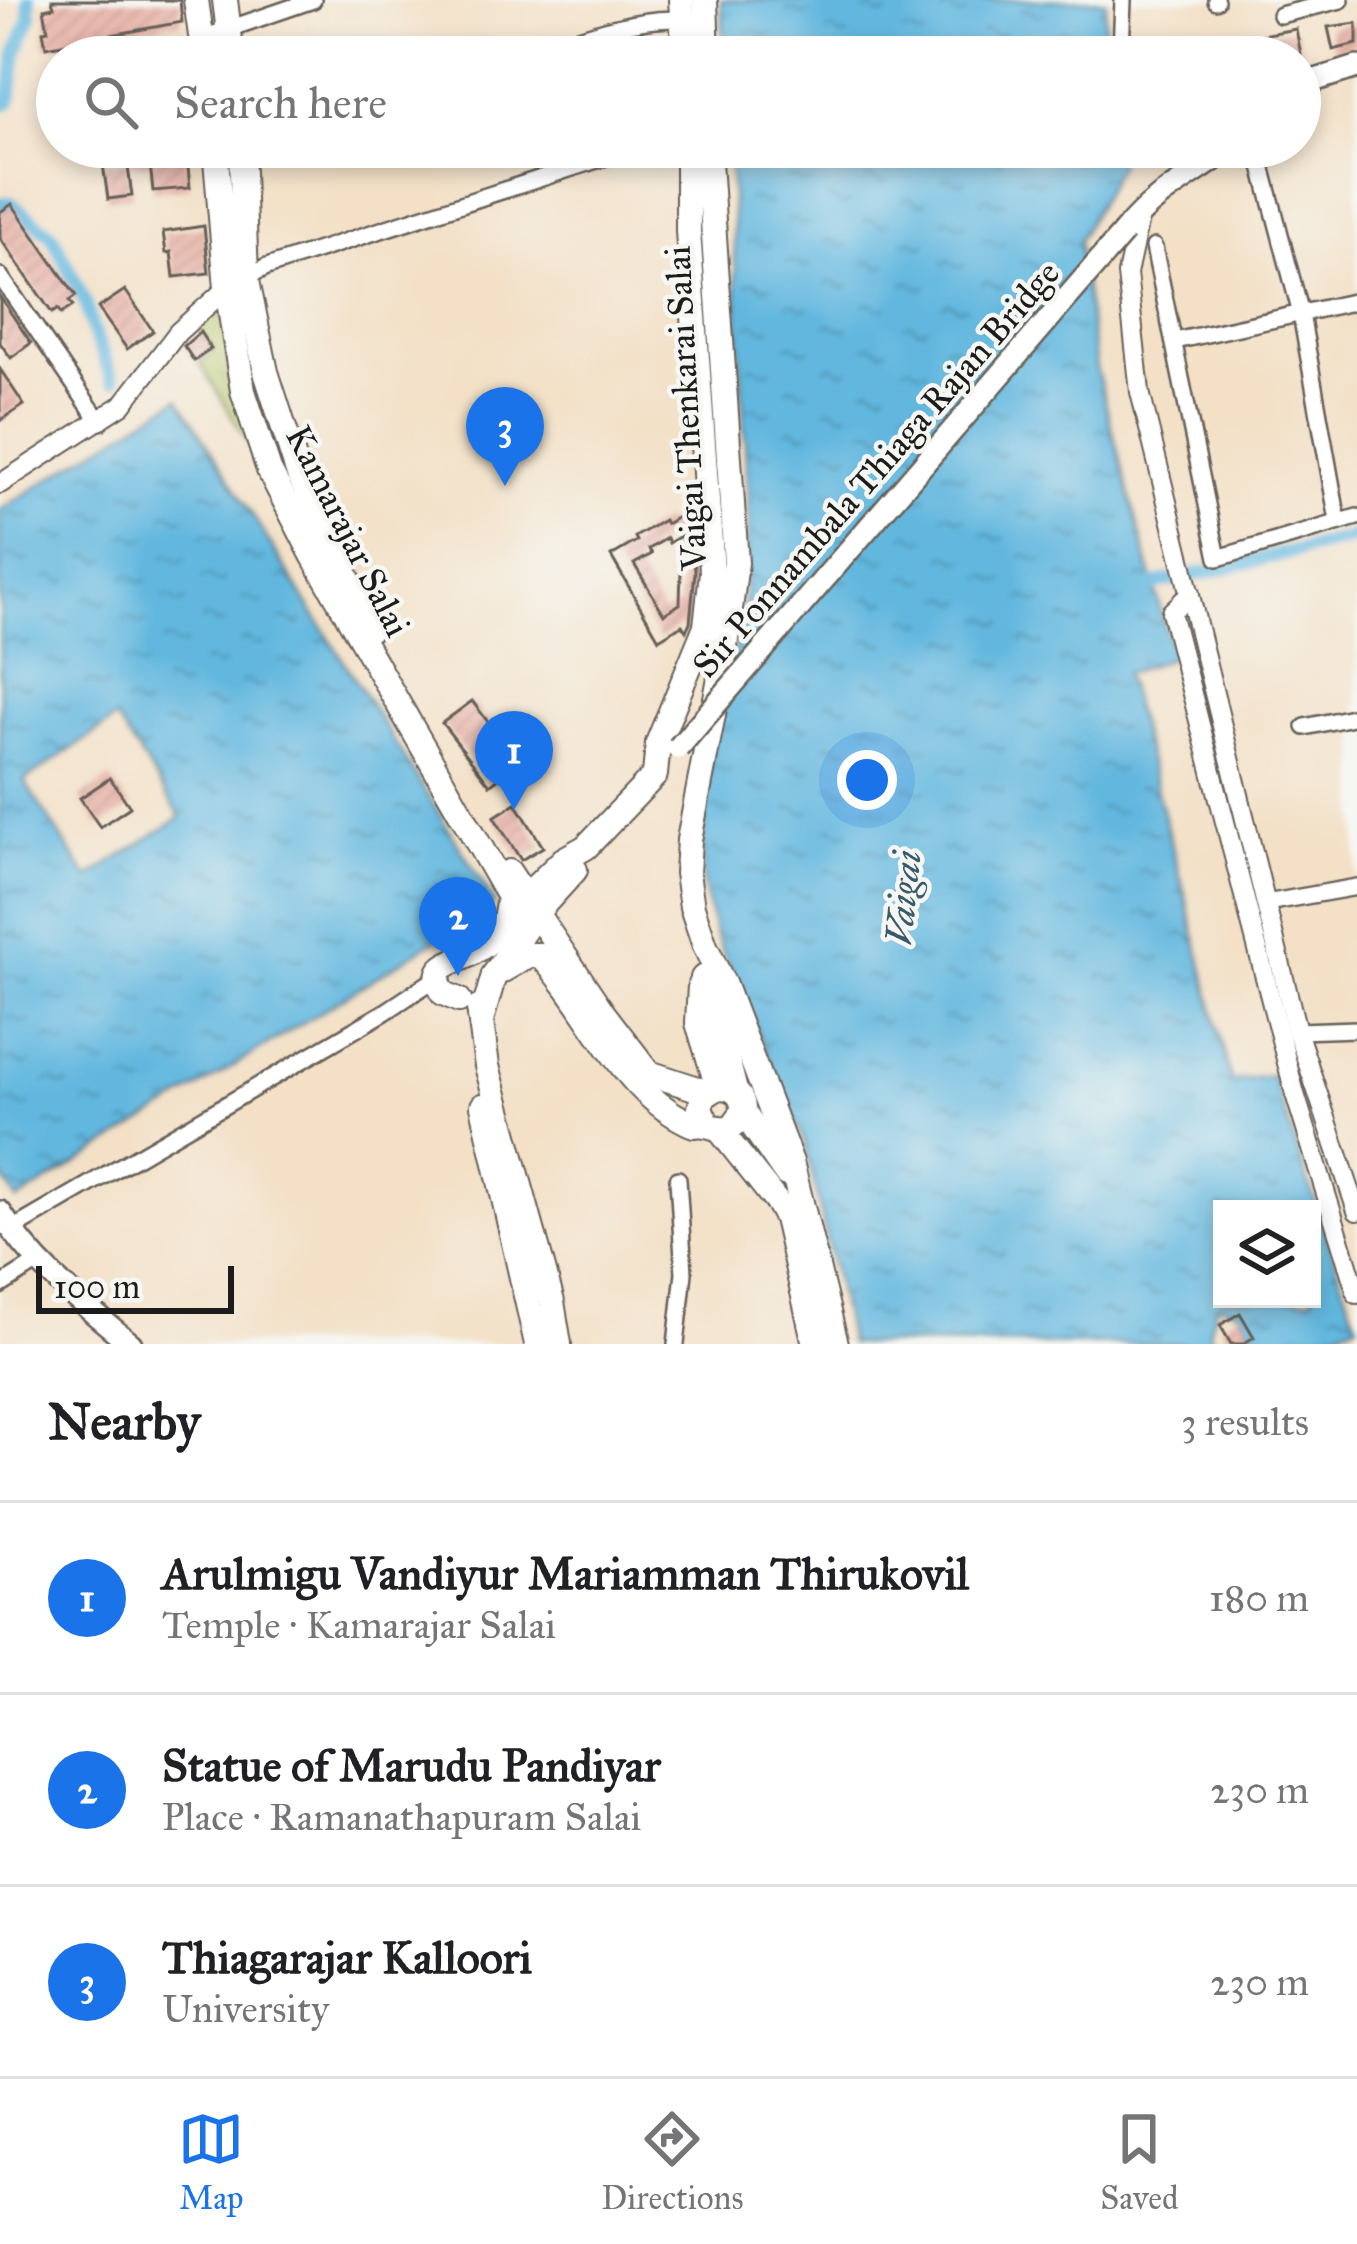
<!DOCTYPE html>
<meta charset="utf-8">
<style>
body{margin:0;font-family:"IM FELL Great Primer",serif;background:#f2f2f2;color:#202124}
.controls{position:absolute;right:36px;bottom:36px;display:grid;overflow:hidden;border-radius:0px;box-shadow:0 6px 18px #0003}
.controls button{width:108px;height:108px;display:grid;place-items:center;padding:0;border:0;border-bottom:3px solid #e0e0e0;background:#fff;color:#202124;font:60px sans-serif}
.scale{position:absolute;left:36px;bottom:30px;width:198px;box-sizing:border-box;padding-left:12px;border:6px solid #1c1c1c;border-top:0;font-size:33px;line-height:42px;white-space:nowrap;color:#1c1c1c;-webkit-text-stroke:9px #f6f6f2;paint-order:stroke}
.you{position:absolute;left:867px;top:780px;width:42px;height:42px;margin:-30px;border:9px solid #fff;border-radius:50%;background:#1a73e8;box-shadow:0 0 0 18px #1a73e833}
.badge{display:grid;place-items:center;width:78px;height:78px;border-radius:50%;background:#1a73e8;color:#fff;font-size:39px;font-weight:700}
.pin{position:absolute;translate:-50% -99px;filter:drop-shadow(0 3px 6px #0008)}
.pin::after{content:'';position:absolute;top:63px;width:42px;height:36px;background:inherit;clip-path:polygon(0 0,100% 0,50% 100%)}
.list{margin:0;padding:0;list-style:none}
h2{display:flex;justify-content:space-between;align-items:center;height:156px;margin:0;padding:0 48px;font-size:51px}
h2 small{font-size:39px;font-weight:400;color:#757577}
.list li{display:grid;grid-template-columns:78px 1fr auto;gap:36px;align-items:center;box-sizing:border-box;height:192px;padding:0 48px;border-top:3px solid #e0e0e0}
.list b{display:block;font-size:45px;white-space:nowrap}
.list p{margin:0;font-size:39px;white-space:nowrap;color:#757577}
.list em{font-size:39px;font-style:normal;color:#757577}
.icon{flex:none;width:66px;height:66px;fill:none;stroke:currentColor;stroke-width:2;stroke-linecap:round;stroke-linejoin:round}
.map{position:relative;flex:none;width:1357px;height:1344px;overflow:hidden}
.search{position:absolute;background:#fff;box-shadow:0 6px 18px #0003;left:36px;right:36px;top:36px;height:132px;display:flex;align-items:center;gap:30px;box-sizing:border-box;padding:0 42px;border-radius:66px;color:#757577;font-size:45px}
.sheet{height:732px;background:#fff}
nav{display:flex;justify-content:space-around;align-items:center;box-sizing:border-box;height:168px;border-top:3px solid #e0e0e0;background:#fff;font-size:33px;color:#757577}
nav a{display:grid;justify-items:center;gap:6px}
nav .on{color:#1a73e8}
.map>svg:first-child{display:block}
.grass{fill:url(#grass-tufts);stroke:#6a7042;stroke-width:3}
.water{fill:url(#water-ripples);stroke:#3f6a7e;stroke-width:3;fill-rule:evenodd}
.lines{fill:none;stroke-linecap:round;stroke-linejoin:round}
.canal{stroke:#62b7df;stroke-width:14}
.building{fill:url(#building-hatch);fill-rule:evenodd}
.minor-casing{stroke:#676158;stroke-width:20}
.tertiary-casing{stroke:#676158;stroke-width:22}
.secondary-casing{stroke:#676158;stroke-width:26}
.primary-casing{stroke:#676158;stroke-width:28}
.trunk-casing{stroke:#676158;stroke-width:28}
.minor{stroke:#fff;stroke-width:15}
.tertiary{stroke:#fff;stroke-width:18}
.secondary{stroke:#fff;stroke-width:21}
.primary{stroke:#fff;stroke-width:24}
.trunk{stroke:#fff;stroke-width:24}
.secondary-bridge-casing{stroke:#676158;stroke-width:26;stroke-linecap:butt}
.secondary-bridge{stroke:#fff;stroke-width:21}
.labels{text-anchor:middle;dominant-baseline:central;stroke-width:9;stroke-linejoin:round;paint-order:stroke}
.street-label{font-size:36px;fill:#1c1c1c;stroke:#f6f6f2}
.water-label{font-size:39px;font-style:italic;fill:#385a6a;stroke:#f6f6f2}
</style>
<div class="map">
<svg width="1357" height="1344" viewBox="0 0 1357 1344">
<defs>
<pattern id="grass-tufts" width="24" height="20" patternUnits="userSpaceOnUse" patternTransform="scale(3)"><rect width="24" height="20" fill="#b7c567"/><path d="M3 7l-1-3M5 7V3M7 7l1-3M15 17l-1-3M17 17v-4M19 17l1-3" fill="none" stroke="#9da959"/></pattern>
<pattern id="water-ripples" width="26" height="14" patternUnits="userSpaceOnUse" patternTransform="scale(3)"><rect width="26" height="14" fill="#62b7df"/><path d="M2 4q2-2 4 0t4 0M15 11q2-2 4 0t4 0" fill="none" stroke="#5094b4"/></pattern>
<pattern id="building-hatch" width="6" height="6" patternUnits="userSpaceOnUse" patternTransform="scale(3)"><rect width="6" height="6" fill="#e7aea2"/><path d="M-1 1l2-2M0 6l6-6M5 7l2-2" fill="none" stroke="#c6958b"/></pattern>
</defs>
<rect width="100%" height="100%" fill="#f6f6f2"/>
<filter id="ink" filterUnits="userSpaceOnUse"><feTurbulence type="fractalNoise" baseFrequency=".00833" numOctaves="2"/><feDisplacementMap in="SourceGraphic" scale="24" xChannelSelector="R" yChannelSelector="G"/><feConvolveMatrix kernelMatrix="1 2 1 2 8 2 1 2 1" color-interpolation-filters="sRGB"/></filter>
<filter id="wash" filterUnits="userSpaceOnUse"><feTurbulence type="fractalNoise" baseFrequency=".004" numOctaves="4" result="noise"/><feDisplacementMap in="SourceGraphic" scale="48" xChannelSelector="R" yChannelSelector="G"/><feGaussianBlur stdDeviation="2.7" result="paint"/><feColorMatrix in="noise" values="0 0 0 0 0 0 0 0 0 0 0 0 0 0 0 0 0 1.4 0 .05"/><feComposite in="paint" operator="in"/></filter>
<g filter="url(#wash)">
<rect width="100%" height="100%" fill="#f3e0c6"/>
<polygon class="grass" points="219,301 251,448 199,362 214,351 196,324"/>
<g class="water">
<polygon points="721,0 1106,0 1104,57 725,57"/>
<path d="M729,147H1116L1119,164L1078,241L1096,368L1173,657L1125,674L1186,898L1231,1081L1272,1076L1357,1324L1288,1344H1251L1257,1340L1240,1311L1217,1304L1209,1331L1216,1344H849L805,1142L715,934L703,886L702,854L711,748L743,612L749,520ZM1222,1209H1312V1299H1222Z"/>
<path d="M179,398L495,903L17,1201L0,1173V510ZM116,719L181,817L88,878L24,781Z"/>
</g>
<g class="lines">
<g class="canal">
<polyline points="0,105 10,101 16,53 30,17 29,0"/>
<polyline points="0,203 11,203 52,235 85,302 93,331 113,380"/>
<polyline points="1134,589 1357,537"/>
</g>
</g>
<g id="blocks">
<g class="building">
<polygon points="52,0 180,0 182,22 46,47 43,31 48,30 44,9 54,7"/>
<polygon points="1357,23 1357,44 1333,50 1328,27"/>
<polygon points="1296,29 1301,55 1253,57 1250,37"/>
<polygon points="130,147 186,147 190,188 153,191 150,164 132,165"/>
<polygon points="127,160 132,196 108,199 103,164"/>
<polygon points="12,204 76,296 69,301 73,306 61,314 58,309 52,313 0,238 0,212"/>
<polygon points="204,226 209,273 174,277 171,252 166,253 163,232"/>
<polygon points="125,290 153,331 127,349 98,308"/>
<polygon points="0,297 31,343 11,358 0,343"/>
<polygon points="200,332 211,349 194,361 184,346"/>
<polygon points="0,369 24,405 0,421"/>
<path d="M691,509L695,572L690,622L686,631L682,625L659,639L611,556L637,541L635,537L664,520L666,524ZM682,535L680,604L664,614L634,564L652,554L649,549L667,538L669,543Z"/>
<polygon points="472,701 519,762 490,785 442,723"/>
<polygon points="110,778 130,807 100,827 80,798"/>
<polygon points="516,803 543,847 521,860 494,817"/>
<polygon points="1240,1313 1254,1337 1243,1344 1231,1344 1220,1325"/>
</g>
</g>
</g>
<g filter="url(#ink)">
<use href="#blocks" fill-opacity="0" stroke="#676158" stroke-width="3"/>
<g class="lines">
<g class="minor-casing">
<g id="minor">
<polyline points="1216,1 1216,0"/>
<polyline points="1280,15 1341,0"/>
<polyline points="202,38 313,0"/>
<polyline points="1121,51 1123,0"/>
<path d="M521,57C566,43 637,14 683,20"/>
<polyline points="1257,147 1301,314 1338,521"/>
<polyline points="242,158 264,147"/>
<polyline points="1154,247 1218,558 1357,517"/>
<polyline points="0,276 100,422"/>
<polyline points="240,280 267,267 637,147"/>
<polyline points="1175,341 1357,301"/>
<polyline points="1305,727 1357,716"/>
<polyline points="1266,903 1357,887"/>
<polyline points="1297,1031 1357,1029"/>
<polyline points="11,1230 385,1012 438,977"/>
<polyline points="0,1286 38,1262"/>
<polyline points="676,1344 684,1273 678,1179"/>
</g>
</g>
<g class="tertiary-casing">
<g id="tertiary">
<polyline points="1140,215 1127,274 1140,392 1297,1031 1357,1211"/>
<polyline points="0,484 122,405 178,332 227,288"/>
<polyline points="1190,594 1171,612 1295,1094 1357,1294"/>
</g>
</g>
<g class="secondary-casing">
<g id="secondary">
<polyline points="1300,85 1357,67"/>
<path d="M1124,232C1157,191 1192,178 1231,147"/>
<path d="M0,1212C34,1266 83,1304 131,1344"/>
</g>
</g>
<g class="primary-casing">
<g id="primary">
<polyline points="681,0 685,57"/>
<polyline points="705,0 707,57"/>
<polyline points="708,147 736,563 723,662 689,840 687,873 692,907 705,946 723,983 791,1162 836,1344"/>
<polyline points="575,870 536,913 603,1013 649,1073 707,1092"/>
<polyline points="513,909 563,860 586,847 655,775 658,743 706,626 712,572 688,231 688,147"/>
<path d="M494,975L529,955H540C591,1007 618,1088 687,1122C699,1128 693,1123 705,1125C716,1127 720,1130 732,1127L743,1112C744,1096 734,1086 718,1087L703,1097L700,1108L708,1125"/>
<polyline points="703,978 710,991 735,1091"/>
<polyline points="700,985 698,1023 718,1087"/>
<polyline points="743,1112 786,1174"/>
<polyline points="719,1129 779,1205 786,1218 815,1344"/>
</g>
</g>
<g class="trunk-casing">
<g id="trunk">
<polyline points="196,0 204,57"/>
<polyline points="225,0 232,57"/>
<path d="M215,147L227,288L243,391L269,470L313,555L509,897C507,911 505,924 496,935C489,943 472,954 462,958C443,966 431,969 443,993L459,1000"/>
<polyline points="241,147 246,276 266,372 299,475 371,628"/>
<polyline points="479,1008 487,1066 552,1302 559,1344"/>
<polyline points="481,1021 494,975 536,913 509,872"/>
<polyline points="483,1106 537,1344"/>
</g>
</g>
<use href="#minor" class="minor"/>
<use href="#tertiary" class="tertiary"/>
<use href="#secondary" class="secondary"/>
<use href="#primary" class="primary"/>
<use href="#trunk" class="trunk"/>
<g class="secondary-bridge-casing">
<polyline id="secondary-bridge" points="678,748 1124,232"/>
</g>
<use href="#secondary-bridge" class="secondary-bridge"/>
</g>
</g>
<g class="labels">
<g class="street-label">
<text transform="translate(686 408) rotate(-93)">Vaigai Thenkarai Salai</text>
<text transform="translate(876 469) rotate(-49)">Sir Ponnambala Thiaga Rajan Bridge</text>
<text transform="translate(348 531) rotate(63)">Kamarajar Salai</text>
</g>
<g class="water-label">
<text transform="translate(903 898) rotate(-84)">Vaigai</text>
</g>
</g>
</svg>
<div class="controls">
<button><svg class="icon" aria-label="layers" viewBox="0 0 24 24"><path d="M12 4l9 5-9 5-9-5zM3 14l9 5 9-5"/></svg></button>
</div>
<div class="scale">100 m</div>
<div class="you"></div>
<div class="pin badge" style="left:514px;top:810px">1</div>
<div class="pin badge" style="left:458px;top:976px">2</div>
<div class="pin badge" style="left:505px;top:486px">3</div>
<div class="search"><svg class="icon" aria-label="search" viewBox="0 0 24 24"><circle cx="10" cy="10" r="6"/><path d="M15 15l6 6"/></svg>Search here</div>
</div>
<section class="sheet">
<h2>Nearby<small>3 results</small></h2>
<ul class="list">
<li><span class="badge">1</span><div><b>Arulmigu Vandiyur Mariamman Thirukovil</b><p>Temple · Kamarajar Salai</p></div><em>180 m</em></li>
<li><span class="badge">2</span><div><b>Statue of Marudu Pandiyar</b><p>Place · Ramanathapuram Salai</p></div><em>230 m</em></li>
<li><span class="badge">3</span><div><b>Thiagarajar Kalloori</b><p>University</p></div><em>230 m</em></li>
</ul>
</section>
<nav>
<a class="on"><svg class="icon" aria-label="map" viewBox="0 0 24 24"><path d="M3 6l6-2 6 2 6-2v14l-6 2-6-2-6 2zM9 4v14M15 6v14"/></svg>Map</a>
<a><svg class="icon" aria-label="directions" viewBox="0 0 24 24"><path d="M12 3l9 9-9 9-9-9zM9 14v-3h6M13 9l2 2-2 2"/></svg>Directions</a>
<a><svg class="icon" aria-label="saved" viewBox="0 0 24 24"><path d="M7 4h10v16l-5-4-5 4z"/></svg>Saved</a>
</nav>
